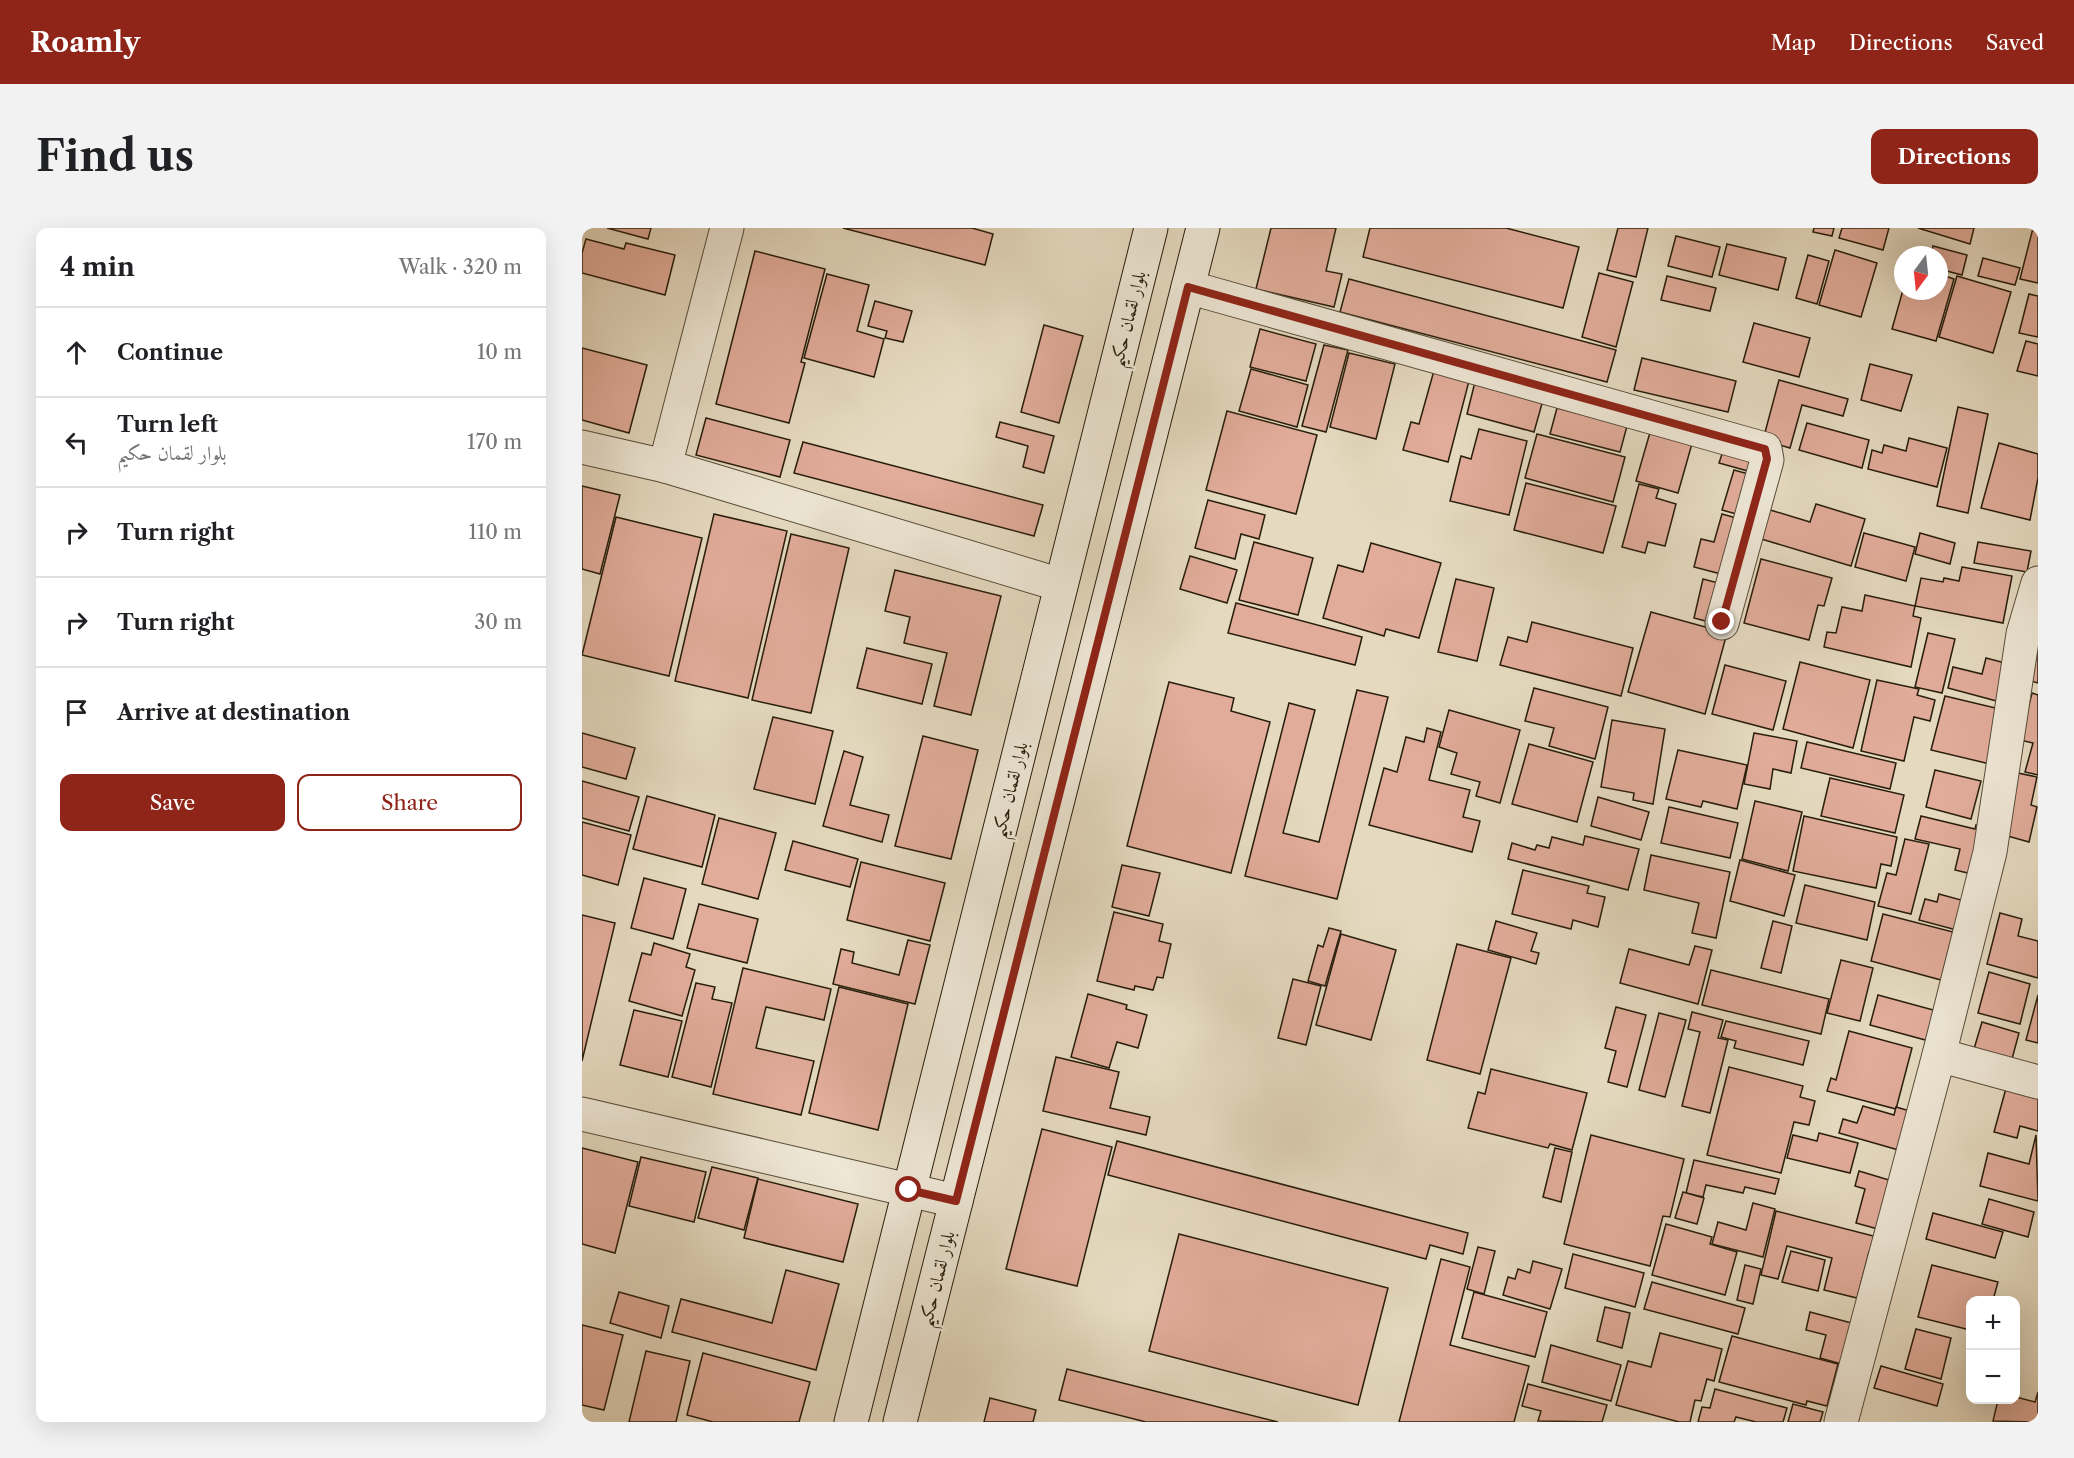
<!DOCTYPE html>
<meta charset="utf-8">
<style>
body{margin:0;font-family:"Libre Caslon Text",Amiri,serif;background:#f2f2f2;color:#202124}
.controls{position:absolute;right:18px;bottom:18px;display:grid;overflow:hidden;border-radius:12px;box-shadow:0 6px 24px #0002}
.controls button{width:54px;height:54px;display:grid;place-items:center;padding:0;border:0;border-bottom:2px solid #e0e0e0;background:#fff;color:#202124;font:30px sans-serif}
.compass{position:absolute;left:1312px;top:18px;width:54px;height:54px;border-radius:50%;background:#fff;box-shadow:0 6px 24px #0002;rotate:195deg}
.stop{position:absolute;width:18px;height:18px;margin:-14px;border:4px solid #8f2418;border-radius:50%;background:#fff}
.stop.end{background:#8f2418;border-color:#fff;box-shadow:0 2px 6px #0008}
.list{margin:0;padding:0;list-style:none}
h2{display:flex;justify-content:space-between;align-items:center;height:78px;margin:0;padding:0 24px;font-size:26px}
h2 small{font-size:20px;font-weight:400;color:#757577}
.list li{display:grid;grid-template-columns:39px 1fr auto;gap:18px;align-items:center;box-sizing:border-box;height:90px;padding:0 24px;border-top:2px solid #e0e0e0}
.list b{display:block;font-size:22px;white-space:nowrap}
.list p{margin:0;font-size:20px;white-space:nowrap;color:#757577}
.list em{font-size:20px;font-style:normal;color:#757577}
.actions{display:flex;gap:12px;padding:18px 24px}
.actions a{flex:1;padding:14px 0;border:2px solid #8f2418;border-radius:12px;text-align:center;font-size:21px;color:#8f2418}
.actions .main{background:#8f2418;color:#fff}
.icon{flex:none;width:33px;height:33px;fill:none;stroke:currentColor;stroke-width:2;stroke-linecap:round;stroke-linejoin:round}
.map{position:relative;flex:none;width:1456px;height:1194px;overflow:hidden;border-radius:12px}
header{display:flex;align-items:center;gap:36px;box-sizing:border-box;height:84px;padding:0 30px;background:#8f2418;color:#fff}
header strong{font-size:28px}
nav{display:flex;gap:33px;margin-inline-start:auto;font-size:21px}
.intro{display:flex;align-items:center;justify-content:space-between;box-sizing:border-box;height:144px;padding:0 36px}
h1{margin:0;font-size:42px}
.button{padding:15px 27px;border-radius:12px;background:#8f2418;color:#fff;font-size:21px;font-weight:700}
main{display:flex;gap:36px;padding:0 36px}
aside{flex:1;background:#fff;border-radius:12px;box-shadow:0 6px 24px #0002}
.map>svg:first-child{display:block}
.building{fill:#e1ac9a;stroke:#281d0c;stroke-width:1.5}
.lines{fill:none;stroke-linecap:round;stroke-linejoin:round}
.street-casing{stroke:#574c39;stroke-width:35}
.secondary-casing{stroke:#281d0c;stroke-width:35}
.street{stroke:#eee7d6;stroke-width:33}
.secondary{stroke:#eee7d6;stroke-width:33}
.route{stroke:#8f2418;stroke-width:8}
.labels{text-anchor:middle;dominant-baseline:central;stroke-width:5;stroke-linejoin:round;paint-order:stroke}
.street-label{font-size:18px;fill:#281d0c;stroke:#eee7d6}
</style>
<header>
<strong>Roamly</strong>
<nav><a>Map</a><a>Directions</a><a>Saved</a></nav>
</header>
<div class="intro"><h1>Find us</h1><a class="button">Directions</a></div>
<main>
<aside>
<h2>4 min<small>Walk · 320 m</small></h2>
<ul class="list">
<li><svg class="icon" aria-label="ahead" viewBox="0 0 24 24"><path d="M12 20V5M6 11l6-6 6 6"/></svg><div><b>Continue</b></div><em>10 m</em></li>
<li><svg class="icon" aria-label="left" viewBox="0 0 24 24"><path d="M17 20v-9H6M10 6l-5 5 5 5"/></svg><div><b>Turn left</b><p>بلوار لقمان حکیم</p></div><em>170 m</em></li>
<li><svg class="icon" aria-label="right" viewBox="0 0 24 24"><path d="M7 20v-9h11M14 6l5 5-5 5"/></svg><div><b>Turn right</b></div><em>110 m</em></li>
<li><svg class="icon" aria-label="right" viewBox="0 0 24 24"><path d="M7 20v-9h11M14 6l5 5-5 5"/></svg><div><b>Turn right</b></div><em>30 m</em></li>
<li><svg class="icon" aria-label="arrive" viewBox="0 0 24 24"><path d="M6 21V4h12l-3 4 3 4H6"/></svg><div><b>Arrive at destination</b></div></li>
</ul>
<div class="actions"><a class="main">Save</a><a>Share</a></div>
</aside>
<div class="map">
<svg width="1456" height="1194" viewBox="0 0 1456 1194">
<rect width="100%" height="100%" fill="#e5dac0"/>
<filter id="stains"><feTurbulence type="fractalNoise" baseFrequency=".00333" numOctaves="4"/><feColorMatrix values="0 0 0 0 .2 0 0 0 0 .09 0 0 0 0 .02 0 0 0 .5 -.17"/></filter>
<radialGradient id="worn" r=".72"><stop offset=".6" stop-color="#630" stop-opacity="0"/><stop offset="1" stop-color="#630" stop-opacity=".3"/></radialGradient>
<g class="building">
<polygon points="25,0 69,0 66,11"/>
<polygon points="261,0 390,0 411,6 403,37"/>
<polygon points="689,0 754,0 744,43 760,46 752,79 674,61"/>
<polygon points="788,0 924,0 997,19 981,80 781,29"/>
<polygon points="1036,0 1066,0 1054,49 1025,42"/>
<polygon points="1232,0 1252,0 1250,8 1231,4"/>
<polygon points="1260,0 1307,0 1301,22 1257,10"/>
<polygon points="1336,0 1392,0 1388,16"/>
<polygon points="1451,0 1456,0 1456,55 1438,51"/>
<polygon points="1094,8 1138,19 1130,49 1086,38"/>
<polygon points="4,11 42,21 44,15 93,27 83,67 0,45 0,25"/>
<polygon points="1145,16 1204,30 1196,62 1137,47"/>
<polygon points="1351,18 1385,27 1380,47 1357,41 1357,27 1349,27"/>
<polygon points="1253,22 1295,35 1279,89 1237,77"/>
<polygon points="173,23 243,41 219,134 223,135 207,195 134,176"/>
<polygon points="1226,27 1247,33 1235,76 1214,70"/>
<polygon points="1401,30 1438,40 1433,57 1396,48"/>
<polygon points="1017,45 1051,54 1034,119 1000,109"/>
<polygon points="245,46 287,57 275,103 302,111 292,149 222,130"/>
<polygon points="1357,46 1372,51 1354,113 1310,101 1321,62 1357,63"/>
<polygon points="1085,48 1134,60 1128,83 1079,72"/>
<polygon points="1375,48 1429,64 1411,125 1357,109"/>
<polygon points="767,51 1034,122 1025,154 758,84"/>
<polygon points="1447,66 1456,68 1456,109 1437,105"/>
<polygon points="293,73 330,83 321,114 303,110 305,103 286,98"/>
<polygon points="1172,95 1228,110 1217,149 1161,134"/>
<polygon points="462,97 501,108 477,195 439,184"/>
<polygon points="678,101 734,116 724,153 668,139"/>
<polygon points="1444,113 1456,116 1456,148 1435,143"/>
<polygon points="742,117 766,122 744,204 720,198"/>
<polygon points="0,120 65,137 47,205 0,192"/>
<polygon points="767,125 813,136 794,211 748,199"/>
<polygon points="1060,130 1154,153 1146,184 1052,162"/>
<polygon points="1288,136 1330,147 1319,183 1279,172"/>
<polygon points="853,139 888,149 866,234 821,222 829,194 837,196"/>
<polygon points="669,141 726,157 715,199 657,183"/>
<polygon points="1197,152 1266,171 1261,188 1220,177 1208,220 1181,212"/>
<polygon points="893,154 961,172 952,204 885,186"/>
<polygon points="1376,179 1406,186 1386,285 1355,278"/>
<polygon points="975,180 1045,198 1038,224 968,206"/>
<polygon points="645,183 735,207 714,286 624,262"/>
<polygon points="124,190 208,212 198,249 114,227"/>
<polygon points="418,194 472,208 462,245 441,239 446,218 414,209"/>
<polygon points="1225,195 1287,212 1280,240 1217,222"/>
<polygon points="897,201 945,213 927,287 868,273 879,228 889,231"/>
<polygon points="1069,201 1111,212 1096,265 1054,253"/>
<polygon points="955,206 1043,229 1031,274 943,250"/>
<polygon points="1327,210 1365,220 1355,259 1286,241 1290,222 1300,225 1302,217 1324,223"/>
<polygon points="221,214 461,277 452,308 212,245"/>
<polygon points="1417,215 1456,226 1456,250 1448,292 1399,280"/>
<polygon points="1143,217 1179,228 1173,245 1137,235"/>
<polygon points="1152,242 1170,247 1158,287 1140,282"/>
<polygon points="944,255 1034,278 1021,325 932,302"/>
<polygon points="1057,256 1077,261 1074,270 1094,276 1083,318 1066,314 1063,325 1040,319"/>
<polygon points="0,258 38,267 18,346 0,341"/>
<polygon points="626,272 683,287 677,311 659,306 653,331 613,320"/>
<polygon points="1234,276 1283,291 1269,338 1176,310 1185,281 1228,294"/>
<polygon points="132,286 205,303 166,470 93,453"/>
<polygon points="1140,286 1158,291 1143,347 1112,339 1119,311 1132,314"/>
<polygon points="34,289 120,310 87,448 0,427"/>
<polygon points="1282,305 1333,319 1324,353 1273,339"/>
<polygon points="1338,305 1373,315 1368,336 1333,326"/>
<polygon points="209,306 267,320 229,485 170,472"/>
<polygon points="672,314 731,330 716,387 657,372"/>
<polygon points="1396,314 1449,323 1445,344 1392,335"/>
<polygon points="789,315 859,335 837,410 804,401 802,408 741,390 756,337 781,344"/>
<polygon points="608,328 655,342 645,375 598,361"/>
<polygon points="1179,331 1250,350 1242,378 1236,377 1227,412 1162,395"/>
<polygon points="1380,339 1430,348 1421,395 1333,378 1339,350 1361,354 1362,350 1377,353"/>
<polygon points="313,342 419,368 389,487 352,478 365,425 322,415 328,389 303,383"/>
<polygon points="874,351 912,360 895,433 856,424"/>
<polygon points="1121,351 1140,356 1131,395 1112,390"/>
<polygon points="1283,367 1333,378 1331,388 1339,390 1329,439 1242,419 1245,404 1254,405 1260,379 1280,383"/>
<polygon points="654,375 780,409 773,437 646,405"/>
<polygon points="1069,384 1145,405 1123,486 1046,464"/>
<polygon points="950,394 1051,420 1039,468 918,437 926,409 945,414"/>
<polygon points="1346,405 1373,411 1360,465 1333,459"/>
<polygon points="1456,412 1456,455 1449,453"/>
<polygon points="285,420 350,436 340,476 275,460"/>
<polygon points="1404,430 1431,437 1422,475 1366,460 1371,439 1400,446"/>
<polygon points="1218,434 1288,452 1271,520 1201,501"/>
<polygon points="1143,437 1204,453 1191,502 1130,486"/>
<polygon points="1295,452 1337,461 1335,467 1353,472 1348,493 1332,489 1322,533 1279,523"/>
<polygon points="587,454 652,470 649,483 688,494 649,645 545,618"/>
<polygon points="952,460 1026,479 1013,531 967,518 972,500 943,493"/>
<polygon points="775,462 806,469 755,671 663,648 707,475 733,482 701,605 737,614"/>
<polygon points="1450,465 1456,467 1456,547 1443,544 1451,515 1438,512"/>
<polygon points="1363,468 1422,482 1408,536 1349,522"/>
<polygon points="867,482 938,502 918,575 894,568 898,554 869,546 875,525 857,519"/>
<polygon points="191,489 251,503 233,576 172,561"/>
<polygon points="1030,492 1083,501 1071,576 1051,572 1052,565 1019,559"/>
<polygon points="845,500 859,504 847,552 888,562 881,589 898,593 890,624 787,597 802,540 815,544 824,509 842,514"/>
<polygon points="0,505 53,520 44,551 0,539"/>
<polygon points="1172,505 1215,513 1209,545 1191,541 1188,561 1162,556"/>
<polygon points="341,508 396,522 369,631 313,618"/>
<polygon points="1225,514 1314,535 1308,561 1219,540"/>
<polygon points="947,516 1011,534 995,594 930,576"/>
<polygon points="1096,522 1165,537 1155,581 1121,573 1119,579 1084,571"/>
<polygon points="262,523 281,529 268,577 307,587 300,614 241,598"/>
<polygon points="1353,542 1399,553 1389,591 1344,579"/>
<polygon points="1436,545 1455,549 1449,577 1455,579 1447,614 1422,607"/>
<polygon points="1248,550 1322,567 1313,605 1239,588"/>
<polygon points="0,553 57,569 47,603 0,590"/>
<polygon points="65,568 133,587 120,639 51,621"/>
<polygon points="1016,569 1067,584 1059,612 1009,598"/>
<polygon points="1173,573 1220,584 1206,643 1160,631"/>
<polygon points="1087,579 1156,595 1148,630 1079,615"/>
<polygon points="1222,588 1315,609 1309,638 1299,636 1294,660 1211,643"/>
<polygon points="1339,588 1393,601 1394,597 1405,600 1394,647 1373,642 1378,621 1333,611"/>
<polygon points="137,590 194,605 176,671 120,656"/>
<polygon points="0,594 49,607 36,657 0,647"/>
<polygon points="1003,608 1057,621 1046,662 926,631 930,615 953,622 955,617 967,620 970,609 1001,617"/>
<polygon points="1323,611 1347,616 1329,686 1296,678 1305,645 1314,647"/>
<polygon points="211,613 276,631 268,659 203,642"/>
<polygon points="1069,627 1148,644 1134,710 1110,705 1117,675 1062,662"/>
<polygon points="1158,632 1213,647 1202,688 1148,673"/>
<polygon points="279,634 363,655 348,713 265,692"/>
<polygon points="540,637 578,645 567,688 530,679"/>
<polygon points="941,642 1007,658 1005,665 1023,669 1016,699 991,692 989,701 930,686"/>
<polygon points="62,650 104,661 91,711 49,700"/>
<polygon points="1223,657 1293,674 1285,712 1214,695"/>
<polygon points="1357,666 1379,672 1382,704 1337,692 1343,671 1355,674"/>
<polygon points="117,676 176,691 165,735 105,720"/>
<polygon points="532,684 581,696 577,713 589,716 581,750 575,749 571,762 553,758 552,762 515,753"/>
<polygon points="1418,685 1440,691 1436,708 1456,713 1456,750 1405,736"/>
<polygon points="1301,686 1371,704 1359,752 1289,733"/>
<polygon points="0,687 33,695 0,833"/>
<polygon points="914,693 955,705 949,723 957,725 954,736 906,722"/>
<polygon points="1191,693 1210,698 1199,745 1179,740"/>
<polygon points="747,700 759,703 743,758 726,753 736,717 741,719"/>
<polygon points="759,706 814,722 789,812 734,797"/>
<polygon points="326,712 348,717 333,776 251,756 259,721 272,724 270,735 317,747"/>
<polygon points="72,715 108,726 104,739 113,742 100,788 47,773 60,725 69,727"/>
<polygon points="875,716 929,730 898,846 845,832"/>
<polygon points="1113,718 1130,722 1116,776 1038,755 1047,721 1107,737"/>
<polygon points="1259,732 1291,740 1278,793 1245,785"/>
<polygon points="161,740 249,761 242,792 184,779 174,820 232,833 219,887 131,866"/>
<polygon points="1129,742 1247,771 1239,806 1120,777"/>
<polygon points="1407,744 1448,756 1438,796 1396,785"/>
<polygon points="711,751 739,758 724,817 696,810"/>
<polygon points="114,755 133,759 130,771 150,775 129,859 90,849"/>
<polygon points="257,759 326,776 296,902 227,885"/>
<polygon points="506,766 545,777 544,781 565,787 556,820 535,814 527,840 489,829"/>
<polygon points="1296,767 1355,783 1347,813 1288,797"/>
<polygon points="1456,767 1456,815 1444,812"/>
<polygon points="1034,779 1064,787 1045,859 1026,854 1034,823 1023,820"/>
<polygon points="52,782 100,793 86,849 38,837"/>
<polygon points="1110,784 1141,792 1136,810 1146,812 1128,885 1100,878 1118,804 1106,801"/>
<polygon points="1077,785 1104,792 1083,869 1057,862"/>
<polygon points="1144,793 1227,813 1221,837 1152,820 1154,813 1139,809"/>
<polygon points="1400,794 1437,805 1427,842 1389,831"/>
<polygon points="1267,803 1330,820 1314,881 1245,863 1249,850 1254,852"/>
<polygon points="474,829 537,844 528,880 568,889 564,907 461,883"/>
<polygon points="1147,839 1221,858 1218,869 1233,873 1227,897 1212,894 1199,945 1125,927"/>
<polygon points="909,841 1005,865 990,922 968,916 966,920 886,900 896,864 903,866"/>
<polygon points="1426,853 1456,861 1456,903 1438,898 1435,910 1412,904"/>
<polygon points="1281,878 1312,887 1314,879 1338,886 1327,925 1257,905 1261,891 1275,895"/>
<polygon points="460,901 530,919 495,1058 424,1041"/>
<polygon points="1237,905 1276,915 1268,945 1205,930 1211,907 1235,913"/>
<polygon points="1009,907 1102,931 1088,989 1081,988 1068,1038 982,1016"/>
<polygon points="1454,907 1456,973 1398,958 1406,925 1447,936"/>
<polygon points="535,913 886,1005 881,1026 848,1017 844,1031 526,947"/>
<polygon points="0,920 56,934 33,1025 0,1016"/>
<polygon points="973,920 990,924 979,974 961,969"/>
<polygon points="59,929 124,944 112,994 47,978"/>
<polygon points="1112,932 1197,951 1193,966 1163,959 1161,965 1124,957 1121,969 1104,965"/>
<polygon points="130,939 176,950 162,1002 116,990"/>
<polygon points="1277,943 1317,955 1303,1003 1274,995 1283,961 1273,958"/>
<polygon points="176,951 276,976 261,1034 162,1010"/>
<polygon points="1101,964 1122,970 1115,996 1093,990"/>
<polygon points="1407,971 1452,984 1446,1009 1400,996"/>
<polygon points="1171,975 1193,981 1181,1029 1130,1016 1136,994 1164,1002"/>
<polygon points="1194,983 1303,1011 1299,1027 1287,1024 1275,1070 1242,1062 1250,1030 1205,1018 1196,1051 1179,1047"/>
<polygon points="1351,985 1421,1004 1413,1030 1344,1011"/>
<polygon points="1084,996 1130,1009 1128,1016 1155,1024 1143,1067 1070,1047"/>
<polygon points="597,1006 806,1060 776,1177 567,1123"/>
<polygon points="896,1019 913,1023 902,1066 885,1061"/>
<polygon points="1209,1023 1243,1032 1236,1063 1200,1054"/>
<polygon points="991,1026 1062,1045 1053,1079 983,1060"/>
<polygon points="859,1031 888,1039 868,1117 947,1138 932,1194 817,1194"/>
<polygon points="951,1033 980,1041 968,1081 921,1067 926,1049 933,1051 936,1041 948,1045"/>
<polygon points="1163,1037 1179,1041 1171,1076 1155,1072"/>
<polygon points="1350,1037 1416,1054 1411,1072 1388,1072 1388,1102 1336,1089"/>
<polygon points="204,1042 257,1056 234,1142 90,1104 99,1071 190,1095"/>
<polygon points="1070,1054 1163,1080 1156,1106 1062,1081"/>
<polygon points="37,1064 87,1078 79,1110 28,1095"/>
<polygon points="892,1064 965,1084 953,1129 880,1110"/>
<polygon points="1023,1079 1048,1085 1040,1120 1015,1113"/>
<polygon points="1228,1084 1281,1098 1270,1139 1238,1130 1244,1107 1224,1102"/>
<polygon points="0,1097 41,1107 22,1182 0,1177"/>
<polygon points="1334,1101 1369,1110 1359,1151 1323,1141"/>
<polygon points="1078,1105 1140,1121 1132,1153 1125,1151 1119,1173 1113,1172 1108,1194 1097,1194 1034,1177 1046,1133 1069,1139"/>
<polygon points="1150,1108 1256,1136 1245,1178 1225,1173 1224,1177 1137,1154"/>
<polygon points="969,1117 1039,1137 1029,1173 960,1154"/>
<polygon points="64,1123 108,1133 94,1194 47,1194"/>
<polygon points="121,1125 228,1154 217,1194 131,1194 105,1187"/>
<polygon points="1299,1138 1361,1156 1355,1178 1292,1160"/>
<polygon points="485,1141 696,1194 564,1194 477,1172"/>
<polygon points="946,1156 1025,1177 1020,1194 956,1193 959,1183 940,1178"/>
<polygon points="1133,1161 1205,1180 1201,1194 1174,1194 1154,1189 1152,1194 1116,1194 1120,1179 1128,1180"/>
<polygon points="1456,1164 1456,1194 1411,1193 1416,1172 1434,1172 1434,1169 1453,1174"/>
<polygon points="408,1170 454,1182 451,1194 402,1194"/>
<polygon points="1211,1176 1241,1184 1238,1194 1206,1194"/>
</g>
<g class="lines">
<g class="street-casing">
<g id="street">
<polyline points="606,59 1183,221 1185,232 1140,395"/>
<polyline points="0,219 83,238 479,357"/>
<polyline points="83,238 145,0"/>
<polyline points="1357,827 1456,854"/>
<polyline points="0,886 374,973"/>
<polyline points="1259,1194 1357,827 1408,624 1441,406 1456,355"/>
</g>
</g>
<g class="secondary-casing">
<g id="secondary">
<polyline points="269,1194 569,0"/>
<polyline points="318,1194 621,0"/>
</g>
</g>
<use href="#street" class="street"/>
<use href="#secondary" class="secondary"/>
</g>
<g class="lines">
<polyline class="route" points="327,962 374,973 606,59 1183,221 1185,231 1140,394"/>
</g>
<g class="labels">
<g class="street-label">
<text transform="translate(546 91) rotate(-76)">بلوار لقمان حکیم</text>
<text transform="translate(428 562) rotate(-76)">بلوار لقمان حکیم</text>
<text transform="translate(355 1051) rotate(-76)">بلوار لقمان حکیم</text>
</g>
</g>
<rect width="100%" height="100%" filter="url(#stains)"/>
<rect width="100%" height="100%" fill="url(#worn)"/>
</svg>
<div class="controls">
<button>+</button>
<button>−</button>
</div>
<svg class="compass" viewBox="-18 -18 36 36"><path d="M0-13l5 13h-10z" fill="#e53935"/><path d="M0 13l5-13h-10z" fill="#757577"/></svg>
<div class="stop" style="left:327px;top:962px"></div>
<div class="stop end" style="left:1140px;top:394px"></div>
</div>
</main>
